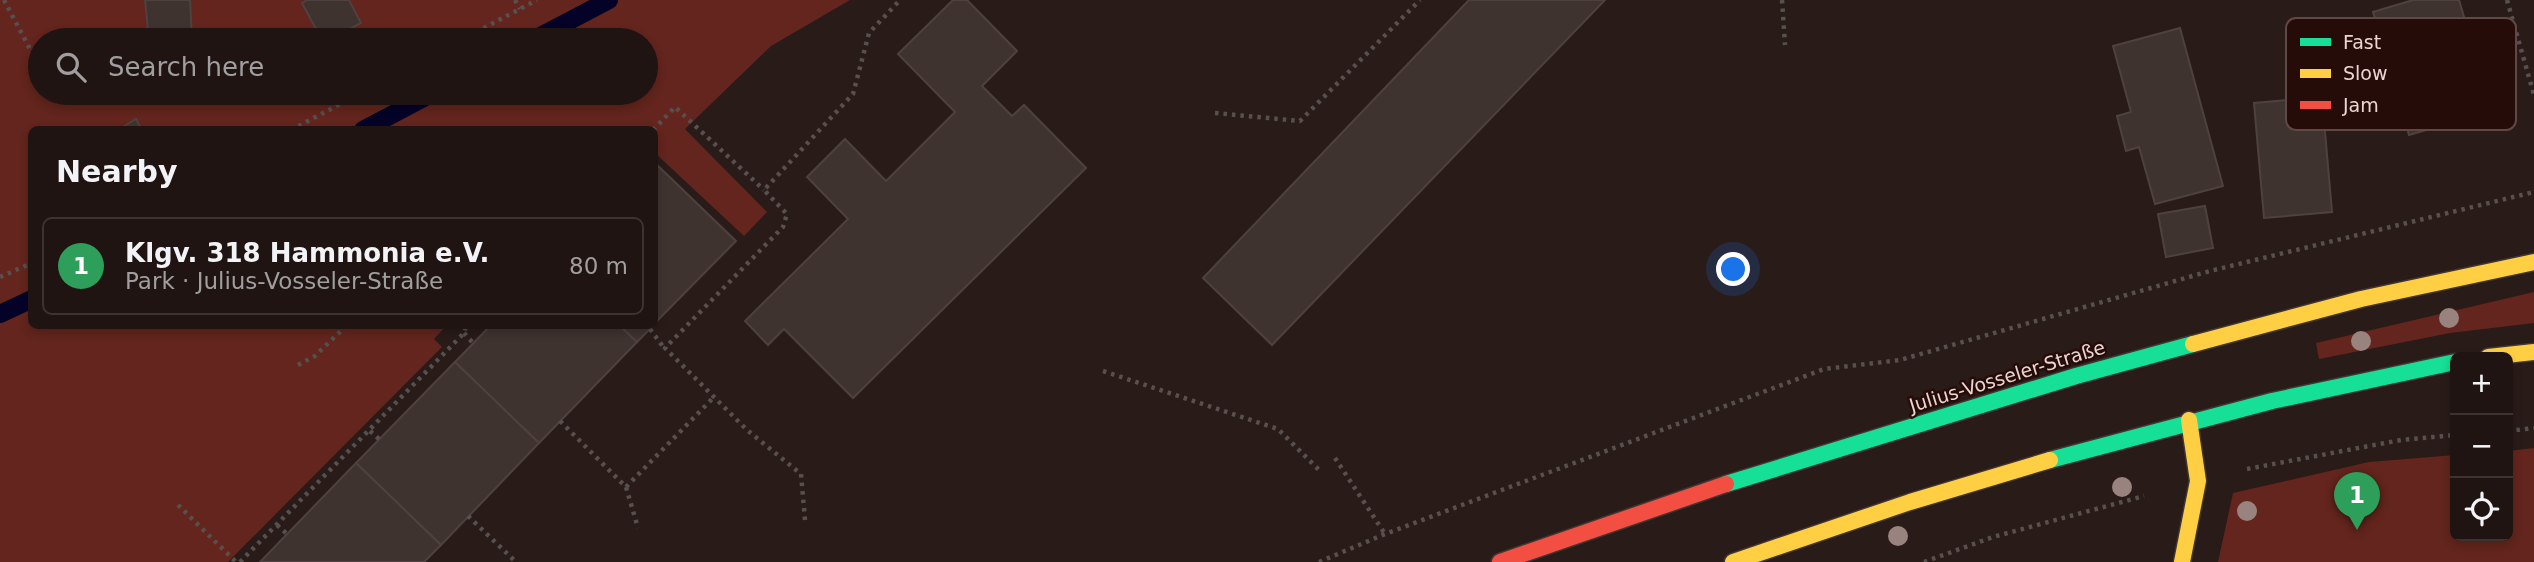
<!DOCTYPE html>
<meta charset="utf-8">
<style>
body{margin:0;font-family:"DejaVu Sans",sans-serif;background:#271d1b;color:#f1f3f6}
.controls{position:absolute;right:21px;bottom:21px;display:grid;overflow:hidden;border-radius:10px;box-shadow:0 4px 10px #0003}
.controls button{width:63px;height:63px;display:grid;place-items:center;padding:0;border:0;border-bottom:2px solid #3c3332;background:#1f1412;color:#f1f3f6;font:35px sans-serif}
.you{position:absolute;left:1734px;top:270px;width:24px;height:24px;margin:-18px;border:5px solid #fff;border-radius:50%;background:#1a73e8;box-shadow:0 0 0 10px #1a73e833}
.badge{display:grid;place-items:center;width:46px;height:46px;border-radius:50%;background:#a69491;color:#fff;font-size:23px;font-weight:700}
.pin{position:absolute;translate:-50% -58px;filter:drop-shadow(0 2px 4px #0008)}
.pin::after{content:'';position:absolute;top:37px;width:24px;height:21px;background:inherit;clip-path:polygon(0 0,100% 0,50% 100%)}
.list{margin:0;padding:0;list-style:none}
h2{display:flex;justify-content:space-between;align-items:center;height:91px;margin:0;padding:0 28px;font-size:30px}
h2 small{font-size:23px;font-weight:400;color:#a19e9f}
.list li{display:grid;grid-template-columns:46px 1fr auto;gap:21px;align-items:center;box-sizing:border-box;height:98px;margin:0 14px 14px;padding:0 14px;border:2px solid #3c3332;border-radius:10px}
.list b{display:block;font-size:26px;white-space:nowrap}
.list p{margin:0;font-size:23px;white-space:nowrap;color:#a19e9f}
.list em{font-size:23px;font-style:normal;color:#a19e9f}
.icon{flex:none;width:38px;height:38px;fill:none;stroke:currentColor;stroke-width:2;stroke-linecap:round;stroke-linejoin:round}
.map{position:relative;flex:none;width:2534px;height:562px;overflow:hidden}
.search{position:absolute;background:#1f1412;box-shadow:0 4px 10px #0003;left:28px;top:28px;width:630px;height:77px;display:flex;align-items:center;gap:18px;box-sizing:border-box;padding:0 24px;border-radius:38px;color:#a19e9f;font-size:26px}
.panel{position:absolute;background:#1f1412;box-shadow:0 4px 10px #0003;left:28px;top:126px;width:630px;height:203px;border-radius:10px}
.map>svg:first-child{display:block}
.green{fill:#63251d;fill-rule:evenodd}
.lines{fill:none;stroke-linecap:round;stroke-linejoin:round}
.stream{stroke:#040227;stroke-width:18}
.building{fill:#3f3330;stroke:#4e413f;stroke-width:2}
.fast-casing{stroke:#423634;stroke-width:19}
.slow-casing{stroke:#423634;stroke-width:19}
.jam-casing{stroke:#423634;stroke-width:19}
.path{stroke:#57504e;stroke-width:4.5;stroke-dasharray:3.5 5;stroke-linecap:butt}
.fast{stroke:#16e098;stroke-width:16}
.slow{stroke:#ffcf43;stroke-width:16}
.jam{stroke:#f24e42;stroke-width:16}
.tree{fill:#98837f}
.labels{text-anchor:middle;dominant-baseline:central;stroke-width:5;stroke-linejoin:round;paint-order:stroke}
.street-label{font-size:19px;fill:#e9d5d2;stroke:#260c09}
.key{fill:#260c09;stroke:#604845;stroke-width:2}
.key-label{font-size:19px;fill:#e9d5d2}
</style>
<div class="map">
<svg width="2534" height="562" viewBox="0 0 2534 562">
<rect width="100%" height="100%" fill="#291b18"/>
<g class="green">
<path d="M0,0H850L771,46L685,129L767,212L744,236L655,153L654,130H32V326H446L434,339L442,347L228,562H0ZM40,40H646V93H40Z"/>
<polygon points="2534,292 2534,323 2450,333 2319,359 2316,343"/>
<polygon points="2534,448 2534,562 2218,562 2233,493 2369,462 2455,455 2455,536 2508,536 2508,451"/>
</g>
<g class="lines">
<g class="stream">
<polyline points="533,40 609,0"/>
<polyline points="363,130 433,93"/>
<polyline points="0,314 32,299"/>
</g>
</g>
<g class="building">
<polygon points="145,0 190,0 192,38 149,40"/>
<polygon points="307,0 349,0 361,23 329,40 322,40 302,3"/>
<polygon points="953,0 967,0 1017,51 982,86 1012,116 1024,105 1086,168 853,398 784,329 768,345 745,321 848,219 807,177 845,139 886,181 955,112 898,54"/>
<polygon points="1469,0 1605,0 1272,345 1203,278"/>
<polygon points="2413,0 2459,0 2492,111 2409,135 2373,12"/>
<polygon points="2180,28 2223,186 2155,204 2139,147 2126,151 2117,116 2131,112 2113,46"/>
<polygon points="2322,97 2332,212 2264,218 2254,103"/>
<polygon points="136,119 142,130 118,130"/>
<polygon points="654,162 736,241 654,324"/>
<polygon points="2205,206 2213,248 2166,257 2158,214"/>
<polygon points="490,326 620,326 637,342 539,443 455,362"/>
<polygon points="620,326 653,326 637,342"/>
<polygon points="455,362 539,443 441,545 356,463"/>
<polygon points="356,463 441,545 424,562 260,562"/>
</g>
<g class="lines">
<g class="fast-casing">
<g id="fast">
<polyline points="2050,460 2272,401 2455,362"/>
<polyline points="1726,484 2076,376 2193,344"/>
</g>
</g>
<g class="slow-casing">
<g id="slow">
<polyline points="2193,344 2361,299 2534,262"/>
<polyline points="2488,357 2534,352"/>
<polyline points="1733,562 1910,502 2050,460"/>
<polyline points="2182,562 2198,481 2189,420"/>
</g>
</g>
<g class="jam-casing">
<polyline id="jam" points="1500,562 1726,484"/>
</g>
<g class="path">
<polyline points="4,0 40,68"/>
<polyline points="515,0 520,9"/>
<polyline points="1782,0 1785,45"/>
<polyline points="2507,0 2534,95"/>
<polyline points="461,40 537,0"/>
<polyline points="53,93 60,105"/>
<polyline points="1215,113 1300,121 1420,0"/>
<polyline points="291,130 361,93"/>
<polyline points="653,130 675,107 764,190"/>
<polyline points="0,277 32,263"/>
<polyline points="650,329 664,348"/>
<polyline points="464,333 473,343"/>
<polyline points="298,365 315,356 346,326"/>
<polyline points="1103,371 1278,429 1320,471"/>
<polyline points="560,421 626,487 638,528"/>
<polyline points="370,431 379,439"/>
<polyline points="2508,431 2534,428"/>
<polyline points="1335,458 1385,534"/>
<polyline points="2247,469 2401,440 2455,435"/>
<polyline points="626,487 714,397"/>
<polyline points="178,505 236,562"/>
<polyline points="468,516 516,562"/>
<polyline points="805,520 801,474 747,430 665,348 783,227 787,214 764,190 853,94 869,33 900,0"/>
<polyline points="277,525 287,534"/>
<polyline points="240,562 464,333 466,326"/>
<polyline points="1319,562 1385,534 1824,369 1900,360 2210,271 2534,192"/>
<polyline points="1924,562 1993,537 2144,496"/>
</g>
<use href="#fast" class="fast"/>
<use href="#slow" class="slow"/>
<use href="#jam" class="jam"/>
</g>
<g class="tree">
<circle cx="2449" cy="318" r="10"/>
<circle cx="2361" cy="341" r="10"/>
<circle cx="2122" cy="487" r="10"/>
<circle cx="2247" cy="511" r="10"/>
<circle cx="1898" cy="536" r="10"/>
</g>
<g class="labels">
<g class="street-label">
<text transform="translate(2007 376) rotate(-17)">Julius-Vosseler-Straße</text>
</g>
</g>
<rect x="2286" y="18" width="230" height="112" rx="10" class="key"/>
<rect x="2300" y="38" width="31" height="8" fill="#16e098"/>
<rect x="2300" y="69" width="31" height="9" fill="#ffcf43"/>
<rect x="2300" y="101" width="31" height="8" fill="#f24e42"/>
<g class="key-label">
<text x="2343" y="49">Fast</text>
<text x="2343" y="80">Slow</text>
<text x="2343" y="112">Jam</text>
</g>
</svg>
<div class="controls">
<button>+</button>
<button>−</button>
<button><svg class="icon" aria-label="locate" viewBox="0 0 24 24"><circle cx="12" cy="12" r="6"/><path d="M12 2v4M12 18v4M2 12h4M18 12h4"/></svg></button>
</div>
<div class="you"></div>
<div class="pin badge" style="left:2357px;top:530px;background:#2e9e5b">1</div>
<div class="search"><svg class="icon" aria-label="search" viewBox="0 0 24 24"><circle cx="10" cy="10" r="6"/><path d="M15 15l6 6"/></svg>Search here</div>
<section class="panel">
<h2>Nearby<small></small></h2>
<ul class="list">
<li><span class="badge" style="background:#2e9e5b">1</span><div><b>Klgv. 318 Hammonia e.V.</b><p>Park · Julius-Vosseler-Straße</p></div><em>80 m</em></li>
</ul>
</section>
</div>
